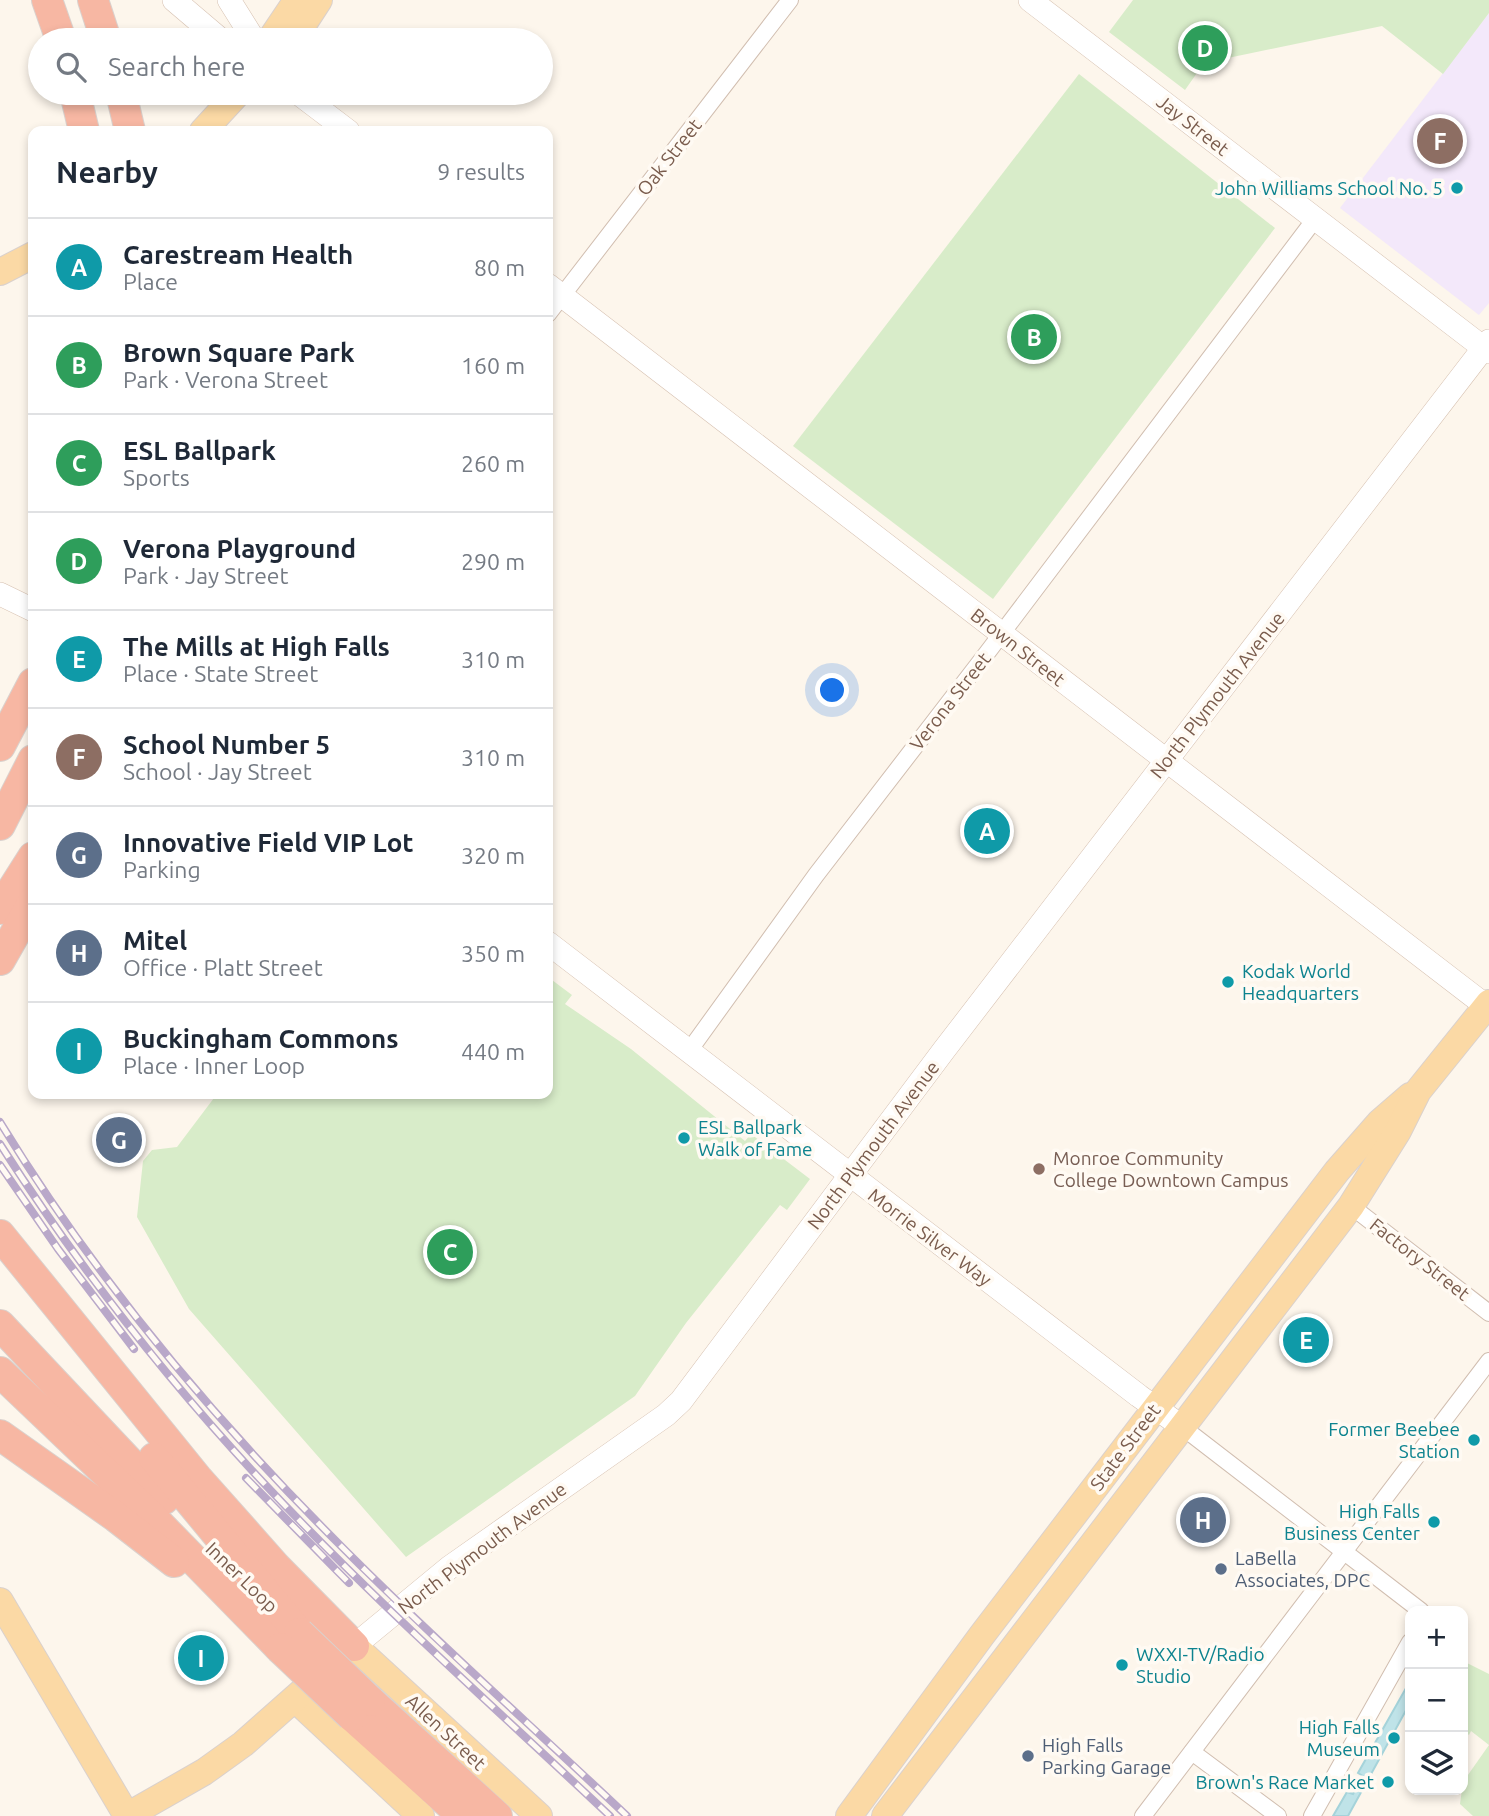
<!DOCTYPE html>
<meta charset="utf-8">
<style>
body{margin:0;font-family:Ubuntu,sans-serif;background:#f6f6f7;color:#1f2937}
.controls{position:absolute;right:21px;bottom:21px;display:grid;overflow:hidden;border-radius:14px;box-shadow:0 4px 10px #0003}
.controls button{width:63px;height:63px;display:grid;place-items:center;padding:0;border:0;border-bottom:2px solid #e0e1e3;background:#fff;color:#1f2937;font:35px sans-serif}
.you{position:absolute;left:833px;top:691px;width:24px;height:24px;margin:-18px;border:5px solid #fff;border-radius:50%;background:#1a73e8;box-shadow:0 0 0 10px #1a73e833}
.badge{display:grid;place-items:center;width:46px;height:46px;border-radius:50%;background:#e76f51;color:#fff;font-size:23px;font-weight:700}
.pin{position:absolute;translate:-50% -50%;border:4px solid #fff;box-shadow:0 2px 7px #0006}
.list{margin:0;padding:0;list-style:none}
h2{display:flex;justify-content:space-between;align-items:center;height:91px;margin:0;padding:0 28px;font-size:30px}
h2 small{font-size:23px;font-weight:400;color:#747a83}
.list li{display:grid;grid-template-columns:46px 1fr auto;gap:21px;align-items:center;box-sizing:border-box;height:98px;padding:0 28px;border-top:2px solid #e0e1e3}
.list b{display:block;font-size:26px;white-space:nowrap}
.list p{margin:0;font-size:23px;white-space:nowrap;color:#747a83}
.list em{font-size:23px;font-style:normal;color:#747a83}
.icon{flex:none;width:38px;height:38px;fill:none;stroke:currentColor;stroke-width:2;stroke-linecap:round;stroke-linejoin:round}
.map{position:relative;flex:none;width:1489px;height:1816px;overflow:hidden}
.search{position:absolute;background:#fff;box-shadow:0 4px 10px #0003;left:28px;top:28px;width:525px;height:77px;display:flex;align-items:center;gap:18px;box-sizing:border-box;padding:0 24px;border-radius:38px;color:#747a83;font-size:26px}
.panel{position:absolute;background:#fff;box-shadow:0 4px 10px #0003;left:28px;top:126px;width:525px;height:973px;border-radius:14px}
.map>svg:first-child{display:block}
.education{fill:#f3e8fa}
.green{fill:#d8ecc9}
.water{fill:#bfe3e8;stroke:#a5d3da;stroke-width:2}
.lines{fill:none;stroke-linecap:round;stroke-linejoin:round}
.street-casing{stroke:#d1beb0;stroke-width:18}
.secondary-casing{stroke:#d6c0b0;stroke-width:24}
.primary-casing{stroke:#dad1cd;stroke-width:28}
.highway-casing{stroke:#dad1cd;stroke-width:32}
.street{stroke:#fff;stroke-width:16}
.secondary{stroke:#fff;stroke-width:23}
.primary{stroke:#fbd9a5;stroke-width:26}
.highway{stroke:#f7b7a3;stroke-width:30}
.rail-casing{stroke:#b9a8c9;stroke-width:8}
.rail{stroke:#fffaf3;stroke-width:5;stroke-dasharray:16;stroke-linecap:butt}
.highway-bridge-casing{stroke:#dad1cd;stroke-width:32;stroke-linecap:butt}
.highway-bridge{stroke:#f7b7a3;stroke-width:30}
.culture-dot{fill:#0f9aa8;stroke:#fffaf3;stroke-width:2.5}
.education-dot{fill:#8d6e63;stroke:#fffaf3;stroke-width:2.5}
.service-dot{fill:#5c6f8a;stroke:#fffaf3;stroke-width:2.5}
.labels{text-anchor:middle;dominant-baseline:central;stroke-width:7;stroke-linejoin:round;paint-order:stroke}
.street-label{font-size:19px;fill:#7a5c4d;stroke:#fffaf3}
.culture-label{font-size:19px;fill:#0d838f;stroke:#fffaf3;text-anchor:end}
.education-label{font-size:19px;fill:#785e54;stroke:#fffaf3;text-anchor:start}
.service-label{font-size:19px;fill:#4e5e75;stroke:#fffaf3;text-anchor:start}
</style>
<div class="map">
<svg width="1489" height="1816" viewBox="0 0 1489 1816">
<rect width="100%" height="100%" fill="#fdf6ec"/>
<polygon class="education" points="1489,13 1489,303 1479,315 1340,208"/>
<g class="green">
<polygon points="1133,0 1489,0 1489,13 1443,74 1382,26 1204,63 1185,90 1109,32"/>
<polygon points="1079,74 1275,228 993,599 793,446"/>
<polygon points="548,977 572,995 565,1004 631,1049 745,1141 751,1134 810,1179 787,1210 780,1205 776,1210 686,1323 635,1396 406,1557 189,1309 137,1217 143,1161 152,1150 177,1147 217,1094 548,1094"/>
<polygon points="1463,1661 1489,1674 1489,1745 1471,1731 1469,1735 1463,1730"/>
<polygon points="1489,1745 1489,1816 1473,1816 1460,1804 1463,1782"/>
</g>
<polygon class="water" points="1410,1681 1410,1703 1348,1816 1333,1816 1347,1792 1353,1794 1363,1776 1358,1773"/>
<g class="lines">
<g class="street-casing">
<g id="street">
<polyline points="548,314 790,0"/>
<polyline points="689,1051 816,875 987,653 1315,219"/>
<polyline points="1351,1206 1489,1313"/>
<polyline points="1181,1426 1421,1611"/>
<polyline points="1192,1752 1278,1816"/>
<polyline points="1143,1816 1489,1361"/>
<polyline points="1312,1816 1410,1642"/>
</g>
</g>
<g class="secondary-casing">
<g id="secondary">
<polyline points="174,0 221,40"/>
<polyline points="229,0 254,40"/>
<polyline points="1030,0 1489,352"/>
<polyline points="298,93 348,131"/>
<polyline points="548,285 1486,1006"/>
<polyline points="0,594 33,610"/>
<polyline points="548,943 1139,1396 1181,1426"/>
<polyline points="354,1646 450,1567 666,1415 681,1401 944,1050 1489,341"/>
</g>
</g>
<g class="primary-casing">
<g id="primary">
<polyline points="270,40 297,0"/>
<polyline points="293,40 319,0"/>
<polyline points="203,131 238,93"/>
<polyline points="0,272 33,255"/>
<polyline points="0,1601 127,1816"/>
<polyline points="295,1699 421,1816"/>
<polyline points="127,1816 204,1772 243,1744 354,1646 539,1816"/>
<polyline points="849,1816 982,1635 1337,1171 1380,1122 1410,1096"/>
<polyline points="885,1816 1351,1206 1398,1131 1418,1091 1489,1003"/>
</g>
</g>
<g class="highway-casing">
<g id="highway">
<polyline points="47,0 61,40"/>
<polyline points="93,0 106,40"/>
<polyline points="75,93 84,131"/>
<polyline points="121,93 130,131"/>
<polyline points="0,746 33,683"/>
<polyline points="0,825 33,760"/>
<polyline points="0,909 33,857"/>
<polyline points="0,960 33,902"/>
<polyline points="0,1235 197,1478 276,1567 354,1646"/>
<polyline points="0,1325 164,1499"/>
<polyline points="0,1372 150,1515 280,1648"/>
<polyline points="0,1435 116,1517 174,1562"/>
<polyline points="154,1458 299,1633"/>
<polyline points="370,1701 497,1816"/>
<polyline points="352,1716 463,1816"/>
</g>
</g>
<use href="#street" class="street"/>
<use href="#secondary" class="secondary"/>
<use href="#primary" class="primary"/>
<use href="#highway" class="highway"/>
<g class="rail-casing">
<g id="rail">
<path d="M0,1122C94,1276 211,1416 338,1543C431,1637 531,1725 627,1816"/>
<path d="M0,1144C76,1263 163,1375 259,1478C370,1597 492,1705 610,1816"/>
<polyline points="0,1165 58,1249 134,1349"/>
<polyline points="246,1478 349,1583"/>
</g>
</g>
<use href="#rail" class="rail"/>
<g class="highway-bridge-casing">
<g id="highway-bridge">
<polyline points="299,1633 370,1701"/>
<polyline points="280,1648 352,1716"/>
</g>
</g>
<use href="#highway-bridge" class="highway-bridge"/>
</g>
<g class="culture-dot">
<circle cx="1457" cy="188" r="7"/>
<circle cx="1228" cy="982" r="7"/>
<circle cx="684" cy="1138" r="7"/>
<circle cx="1474" cy="1440" r="7"/>
<circle cx="1434" cy="1522" r="7"/>
<circle cx="1122" cy="1665" r="7"/>
<circle cx="1394" cy="1738" r="7"/>
<circle cx="1388" cy="1782" r="7"/>
</g>
<circle class="education-dot" cx="1039" cy="1169" r="7"/>
<g class="service-dot">
<circle cx="1221" cy="1569" r="7"/>
<circle cx="1028" cy="1756" r="7"/>
</g>
<g class="labels">
<g class="street-label">
<text transform="translate(1193 125) rotate(38)">Jay Street</text>
<text transform="translate(669 157) rotate(-52)">Oak Street</text>
<text transform="translate(1018 647) rotate(38)">Brown Street</text>
<text transform="translate(1217 695) rotate(-52)">North Plymouth Avenue</text>
<text transform="translate(950 701) rotate(-52)">Verona Street</text>
<text transform="translate(873 1145) rotate(-53)">North Plymouth Avenue</text>
<text transform="translate(930 1237) rotate(37)">Morrie Silver Way</text>
<text transform="translate(1420 1259) rotate(38)">Factory Street</text>
<text transform="translate(1125 1447) rotate(-53)">State Street</text>
<text transform="translate(482 1548) rotate(-37)">North Plymouth Avenue</text>
<text transform="translate(242 1577) rotate(44)">Inner Loop</text>
<text transform="translate(446 1732) rotate(43)">Allen Street</text>
</g>
<g class="culture-label">
<text x="1443" y="188">John Williams School No. 5</text>
<text x="1242" y="971" text-anchor="start">Kodak World<tspan x="1242" dy="22">Headquarters</tspan></text>
<text x="698" y="1127" text-anchor="start">ESL Ballpark<tspan x="698" dy="22">Walk of Fame</tspan></text>
<text x="1460" y="1429">Former Beebee<tspan x="1460" dy="22">Station</tspan></text>
<text x="1420" y="1511">High Falls<tspan x="1420" dy="22">Business Center</tspan></text>
<text x="1136" y="1654" text-anchor="start">WXXI-TV/Radio<tspan x="1136" dy="22">Studio</tspan></text>
<text x="1380" y="1727">High Falls<tspan x="1380" dy="22">Museum</tspan></text>
<text x="1374" y="1782">Brown's Race Market</text>
</g>
<g class="education-label">
<text x="1053" y="1158">Monroe Community<tspan x="1053" dy="22">College Downtown Campus</tspan></text>
</g>
<g class="service-label">
<text x="1235" y="1558">LaBella<tspan x="1235" dy="22">Associates, DPC</tspan></text>
<text x="1042" y="1745">High Falls<tspan x="1042" dy="22">Parking Garage</tspan></text>
</g>
</g>
</svg>
<div class="controls">
<button>+</button>
<button>−</button>
<button><svg class="icon" aria-label="layers" viewBox="0 0 24 24"><path d="M12 4l9 5-9 5-9-5zM3 14l9 5 9-5"/></svg></button>
</div>
<div class="you"></div>
<div class="pin badge" style="left:987px;top:831px;background:#0f9aa8">A</div>
<div class="pin badge" style="left:1034px;top:337px;background:#2e9e5b">B</div>
<div class="pin badge" style="left:450px;top:1252px;background:#2e9e5b">C</div>
<div class="pin badge" style="left:1205px;top:48px;background:#2e9e5b">D</div>
<div class="pin badge" style="left:1306px;top:1340px;background:#0f9aa8">E</div>
<div class="pin badge" style="left:1440px;top:141px;background:#8d6e63">F</div>
<div class="pin badge" style="left:119px;top:1140px;background:#5c6f8a">G</div>
<div class="pin badge" style="left:1203px;top:1520px;background:#5c6f8a">H</div>
<div class="pin badge" style="left:201px;top:1658px;background:#0f9aa8">I</div>
<div class="search"><svg class="icon" aria-label="search" viewBox="0 0 24 24"><circle cx="10" cy="10" r="6"/><path d="M15 15l6 6"/></svg>Search here</div>
<section class="panel">
<h2>Nearby<small>9 results</small></h2>
<ul class="list">
<li><span class="badge" style="background:#0f9aa8">A</span><div><b>Carestream Health</b><p>Place</p></div><em>80 m</em></li>
<li><span class="badge" style="background:#2e9e5b">B</span><div><b>Brown Square Park</b><p>Park · Verona Street</p></div><em>160 m</em></li>
<li><span class="badge" style="background:#2e9e5b">C</span><div><b>ESL Ballpark</b><p>Sports</p></div><em>260 m</em></li>
<li><span class="badge" style="background:#2e9e5b">D</span><div><b>Verona Playground</b><p>Park · Jay Street</p></div><em>290 m</em></li>
<li><span class="badge" style="background:#0f9aa8">E</span><div><b>The Mills at High Falls</b><p>Place · State Street</p></div><em>310 m</em></li>
<li><span class="badge" style="background:#8d6e63">F</span><div><b>School Number 5</b><p>School · Jay Street</p></div><em>310 m</em></li>
<li><span class="badge" style="background:#5c6f8a">G</span><div><b>Innovative Field VIP Lot</b><p>Parking</p></div><em>320 m</em></li>
<li><span class="badge" style="background:#5c6f8a">H</span><div><b>Mitel</b><p>Office · Platt Street</p></div><em>350 m</em></li>
<li><span class="badge" style="background:#0f9aa8">I</span><div><b>Buckingham Commons</b><p>Place · Inner Loop</p></div><em>440 m</em></li>
</ul>
</section>
</div>
